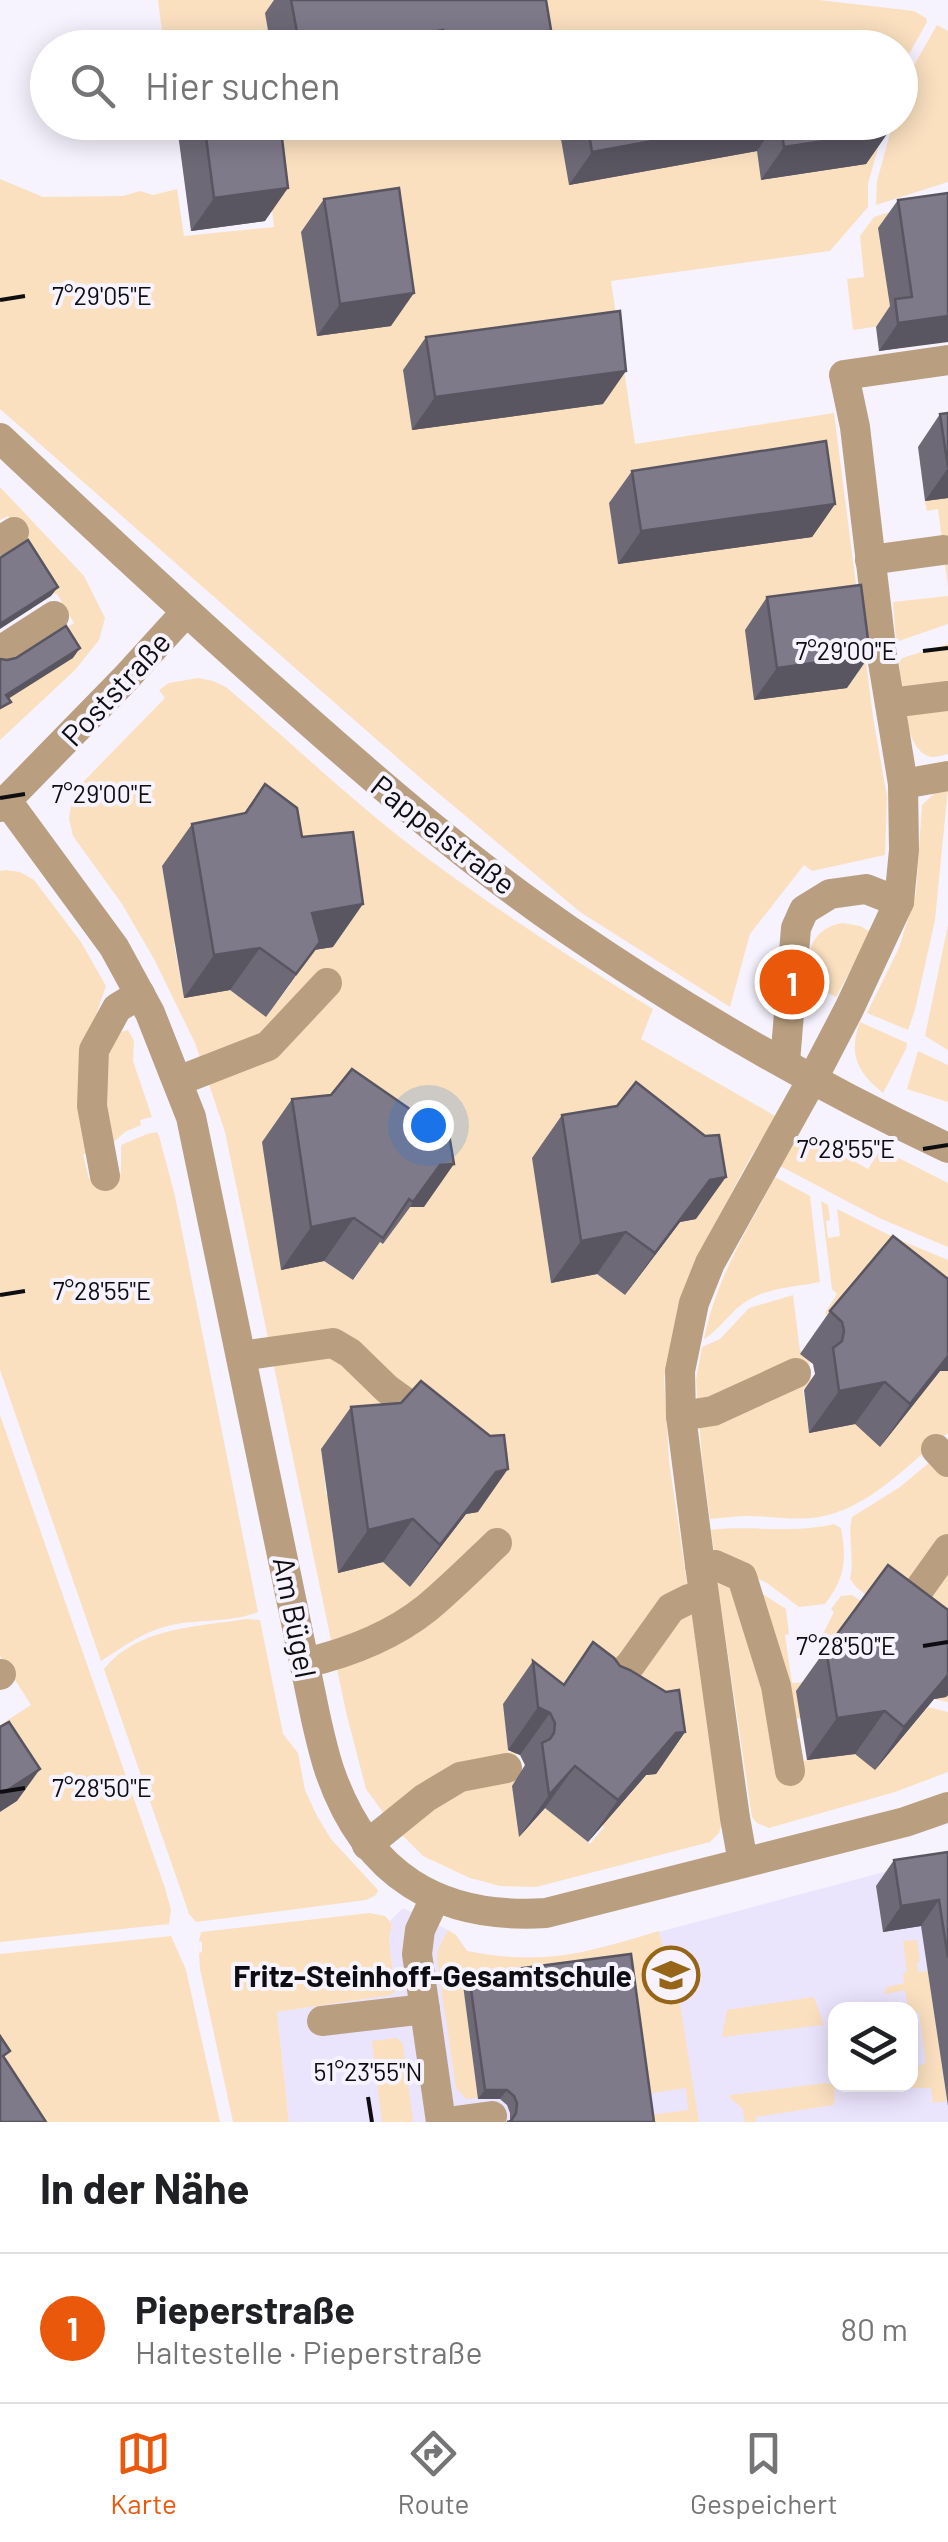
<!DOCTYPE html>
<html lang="de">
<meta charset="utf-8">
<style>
body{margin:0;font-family:Barlow,sans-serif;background:#f6f6f6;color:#202124}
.controls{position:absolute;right:30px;bottom:30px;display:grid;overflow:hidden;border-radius:20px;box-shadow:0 5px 25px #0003}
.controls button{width:90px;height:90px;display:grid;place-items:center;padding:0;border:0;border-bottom:2px solid #e0e0e0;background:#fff;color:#202124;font:50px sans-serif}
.you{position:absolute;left:428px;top:1125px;width:35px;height:35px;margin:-25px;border:8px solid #fff;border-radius:50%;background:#1a73e8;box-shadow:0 0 0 15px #1a73e833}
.badge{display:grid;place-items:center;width:65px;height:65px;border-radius:50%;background:#ea580c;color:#fff;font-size:32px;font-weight:700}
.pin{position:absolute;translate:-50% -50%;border:5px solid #fff;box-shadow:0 2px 10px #0006}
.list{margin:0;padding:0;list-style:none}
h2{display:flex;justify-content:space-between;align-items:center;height:130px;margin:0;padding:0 40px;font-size:42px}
h2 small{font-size:32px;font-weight:400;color:#757577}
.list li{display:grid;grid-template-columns:65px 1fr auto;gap:30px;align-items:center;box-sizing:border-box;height:150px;padding:0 40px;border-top:2px solid #e0e0e0}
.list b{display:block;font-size:38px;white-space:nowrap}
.list p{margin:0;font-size:32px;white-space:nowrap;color:#757577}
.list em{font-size:32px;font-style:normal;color:#757577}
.icon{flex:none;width:55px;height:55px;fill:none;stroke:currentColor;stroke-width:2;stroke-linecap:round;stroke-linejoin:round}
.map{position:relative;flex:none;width:948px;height:2122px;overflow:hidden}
.search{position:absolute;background:#fff;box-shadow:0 5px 25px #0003;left:30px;right:30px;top:30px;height:110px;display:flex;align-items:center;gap:25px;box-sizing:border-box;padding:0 35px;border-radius:55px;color:#757577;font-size:38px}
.sheet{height:280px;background:#fff}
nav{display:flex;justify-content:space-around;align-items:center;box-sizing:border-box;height:140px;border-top:2px solid #e0e0e0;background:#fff;font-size:28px;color:#757577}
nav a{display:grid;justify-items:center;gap:5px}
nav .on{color:#ea580c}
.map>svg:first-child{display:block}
.built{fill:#ebe4fd;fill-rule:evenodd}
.green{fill:#fae0bf;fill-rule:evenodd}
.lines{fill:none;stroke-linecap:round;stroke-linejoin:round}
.minor{stroke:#b99f7f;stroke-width:30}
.wall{fill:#6d6977}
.shaded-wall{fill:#595561}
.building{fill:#7f7a8a;stroke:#595561;stroke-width:2.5}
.ticks{fill:none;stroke:#0e0d12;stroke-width:4}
.labels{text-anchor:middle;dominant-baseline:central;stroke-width:8;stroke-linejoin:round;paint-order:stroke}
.street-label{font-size:30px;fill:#0e0d12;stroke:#f6f3fe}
.poi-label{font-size:30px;font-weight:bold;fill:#0e0d12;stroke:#f6f3fe;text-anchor:end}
.ticks-label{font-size:25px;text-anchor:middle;fill:#0e0d12;stroke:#f6f3fe;stroke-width:8;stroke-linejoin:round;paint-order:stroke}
</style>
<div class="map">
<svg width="948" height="2122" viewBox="0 0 948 2122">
<rect width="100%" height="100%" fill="#f6f3fe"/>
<path class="built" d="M948,1855V2122H289L277,2012L364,1999L395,1991L389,1938L392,1924L390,1921L403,1908L448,1930L456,1935L467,1951L502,1958L565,1957ZM836,2010H910V2084H836Z"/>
<g class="green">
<polygon points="158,0 339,0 265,13 271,48 164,47"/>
<polygon points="363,0 819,0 914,11 926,18 927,22 901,68 900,48 371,48"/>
<polygon points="937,25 948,31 948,182 876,205 877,181 893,123 900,122 901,97 905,81"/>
<polygon points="262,123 558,123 570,184 757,151 762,180 866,164 885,123 868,184 868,207 830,251 611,281 635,444 834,413 873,717 887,797 885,855 812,871 804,865 750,934 730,1007 580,912 425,782 0,409 0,179 43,197 123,196 140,191 153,195 177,189 184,236 274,227"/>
<polygon points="899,209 948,316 853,330 847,279 864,277 860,236 874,217"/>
<polygon points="0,487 84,576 105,618 99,640 75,670 0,740 0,704 60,632 74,623 57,594 51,593 11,519 8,516 0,520"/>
<polygon points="948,497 948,587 938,509 927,511 925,501"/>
<polygon points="948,596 948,624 896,642 893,602"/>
<path d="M948,644V754C943,755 937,757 932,757C903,753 902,686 899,663L902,658Z"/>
<path d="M198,678L213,681L226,687C294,745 359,808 431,861C503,914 577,962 653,1009L641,1039L777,1117L750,1158L698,1255L680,1302L664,1378L669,1461L722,1822L719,1833L710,1842L536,1887L500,1886L470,1878L423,1856L393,1826L366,1789L346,1712L225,1132L195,1043L154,959L122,904L73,836L69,819L72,797L86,779L165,698L159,690L169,683ZM236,826L268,851L270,866L266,874L286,888L292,878L323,875L333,947L311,951L296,944L282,964L286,967L290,985L266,1016L216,980L229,960L221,952L200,983L202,994L184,997L174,944L185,942L179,907L169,908L162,867L178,863L179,871L209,891L217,882L204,874ZM324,1111L340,1122L335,1130L355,1146L360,1138L378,1150L374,1157L388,1167L417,1164L424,1206L394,1208L386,1219L395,1228L383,1244L374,1237L358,1256L365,1263L354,1280L313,1254L320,1243L310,1235L296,1254L297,1266L282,1269L274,1223L283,1222L277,1179L267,1180L263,1142L279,1140L281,1150L297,1164L302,1157L293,1148ZM606,1124L675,1179L689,1178L696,1219L680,1222L625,1295L587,1267L594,1255L583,1249L569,1265L570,1279L551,1283L544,1235L555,1234L550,1196L539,1198L532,1158L553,1154L554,1162L579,1182L586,1174L574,1165ZM391,1423L460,1478L474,1477L478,1511L466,1514L410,1587L378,1557L385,1544L378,1537L357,1561L358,1568L338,1572L332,1532L339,1531L335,1494L326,1495L322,1450L341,1448L343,1458L363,1476L368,1470L359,1461ZM564,1685L579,1696L576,1700L597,1716L601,1712L621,1725L617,1730L626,1736L649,1733L655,1774L637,1777L629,1785L633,1791L618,1807L613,1803L597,1823L604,1827L590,1844L553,1814L558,1806L551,1802L533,1822L518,1824L513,1791L521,1788L516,1752H508L505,1718L519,1716L534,1727Z"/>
<polygon points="948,788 935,920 915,1010 908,1030 867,1013 899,948 916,893 922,805 936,792"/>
<path d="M6,870L20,872L34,880L81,942L106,986L94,1021L86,1154H83L89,1179L121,1174V1145L147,1134L157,1132L159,1136L175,1196L258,1612C228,1624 195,1618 164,1627C141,1633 120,1649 101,1661L0,1370V871Z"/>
<path d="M842,923L860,926L871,932L836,997L807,983C807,953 809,930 842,923Z"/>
<polygon points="948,925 948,1050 925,1036"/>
<path d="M860,1022L907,1043L906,1049L883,1093C857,1072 848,1054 860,1022Z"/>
<path d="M128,1030L134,1041L133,1061L152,1117L140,1120L141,1125L125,1132L110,1145C106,1107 94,1064 121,1032Z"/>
<polygon points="918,1051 948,1065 948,1102 907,1089"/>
<polygon points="811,1137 868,1169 881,1149 948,1183 948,1247 879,1218 780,1166 795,1140 804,1145"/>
<path d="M775,1177L810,1196L820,1282C794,1287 763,1288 741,1305C727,1316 719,1330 704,1339C717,1276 746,1233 775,1177Z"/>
<polygon points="821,1201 828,1205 830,1220 826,1221 828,1238 840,1236 837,1209 895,1238 948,1260 948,1353 830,1317 825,1313 837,1294 832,1289"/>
<path d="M793,1295L800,1351H808L812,1387L803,1389L809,1433L847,1393L880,1446L940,1371H948V1433C908,1463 871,1508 819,1517C796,1521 772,1516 749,1516C736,1516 723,1518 710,1519L702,1458L696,1380L702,1347L720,1339L749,1308Z"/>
<polygon points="0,1415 165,1888 171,1910 169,1924 0,1942 0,1812 17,1801 0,1775 0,1725 31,1705 0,1656"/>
<path d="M948,1447V1628L892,1614L857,1588L850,1579C855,1558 847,1537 852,1517L900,1487Z"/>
<path d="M834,1524L841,1528C847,1560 845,1578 825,1604L799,1607L767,1583L715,1558L711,1530C752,1525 794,1534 834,1524Z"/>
<polygon points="716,1573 758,1591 786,1609 789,1634 785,1635 792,1683 804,1682 808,1716 796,1719 802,1761 823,1758 841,1729 875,1769 928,1707 948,1712 948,1772 895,1792 769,1828 757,1823 752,1817"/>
<polygon points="852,1595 896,1624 948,1634 948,1702 934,1699 819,1642 834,1612 831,1609 841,1596"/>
<path d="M246,1619L260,1620L283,1734L298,1753L305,1790L317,1816L331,1839L378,1890L376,1895L366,1900L196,1922L189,1914L186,1905L104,1669C138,1627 197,1627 246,1619Z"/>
<polygon points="370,1913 385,1916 392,1924 389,1938 395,1992 391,1995 277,2012 289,2122 233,2122 200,1969 199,1953 202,1952 202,1942 199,1941 201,1932"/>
<path d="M448,1930L456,1935L467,1951C544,1966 587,1953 659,1931L666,1962L673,1961L699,2122H646L625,1964L478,2098L466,2099L456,2088L437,1959L438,1949ZM686,2088L688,2110L650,2115L646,2094Z"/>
<polygon points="171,1936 186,1970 220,2122 2,2122 0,2119 0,1954"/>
<polygon points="917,1940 920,1961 917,1962 918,1972 928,1971 947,2101 933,2103 931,2088 911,2088 911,2069 926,2063 919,2013 908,2009 905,1990 886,1994 884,1992 887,1987 904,1983 903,1973 907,1972 903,1941"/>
<polygon points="814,1997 824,2025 722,2037 727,2010"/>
<polygon points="397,2038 403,2044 413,2122 382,2122 372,2041"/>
<polygon points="826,2083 832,2084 835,2088 834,2105 756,2117 756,2122 745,2122 742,2108 729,2097 731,2095"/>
</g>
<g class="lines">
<g class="minor">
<path d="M0,438C92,525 185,611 279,695C371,777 465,859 567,929C688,1012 816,1086 948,1148"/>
<polyline points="0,541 14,532"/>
<polyline points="870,560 943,550"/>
<polyline points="0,651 54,616"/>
<polyline points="890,703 948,696"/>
<polyline points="903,784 948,776"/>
<path d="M7,801L114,947L150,1013L191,1117L316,1719C320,1736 324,1755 330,1772C366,1875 439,1920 546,1913L905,1822L948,1807"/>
<polyline points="0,807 125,679 186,612"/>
<polyline points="785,1062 796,928 804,910 830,894 866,889 899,902"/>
<polyline points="178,1081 268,1046 327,983"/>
<polyline points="105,1176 92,1106 94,1050 117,1008 140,994"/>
<polyline points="241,1356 333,1343 350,1353 387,1389 434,1423"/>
<polyline points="681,1416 713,1411 796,1373"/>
<polyline points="936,1449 948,1462"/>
<polyline points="700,1565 715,1565 742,1577 776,1686 790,1771"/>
<polyline points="913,1598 948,1549"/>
<path d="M305,1663C348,1653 392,1636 427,1608C451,1588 474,1565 497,1543"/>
<polyline points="0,1675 1,1674"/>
<polyline points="602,1694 631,1664 671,1608 689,1599 704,1596"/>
<polyline points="367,1845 425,1798 460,1777 507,1768"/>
<polyline points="743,1862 735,1818 700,1565 681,1416 680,1371 694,1303 710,1263 813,1078 849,1009 899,902 904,850 903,784 882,656 855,427 844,375 948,360"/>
<polyline points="435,1898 420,1930 417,1954 441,2122"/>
<polyline points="322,2021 425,2009"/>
<polyline points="447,2122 492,2116"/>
</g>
</g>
<g class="wall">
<polygon points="274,0 546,0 554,48 271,48 265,13"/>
<polygon points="179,122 280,122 265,221 191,231 177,126"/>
<polygon points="558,122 888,122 889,131 866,164 761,180 757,151 569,185"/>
<polygon points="324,199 391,326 317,336 301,232"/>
<polygon points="898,200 945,341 879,351 876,327 890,306 878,228"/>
<polygon points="426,337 603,404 412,430 403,370"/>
<polygon points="948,413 948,498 925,501 918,447 940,414"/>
<polygon points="632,471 835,504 812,537 618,564 609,503"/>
<polygon points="767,597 847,688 754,700 745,630"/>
<polygon points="265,784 302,837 333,947 314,950 266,1017 230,990 184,998 162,866 192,824 244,813"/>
<polygon points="292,1099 424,1207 410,1207 383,1244 380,1242 353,1280 324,1261 281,1270 262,1142"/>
<polygon points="562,1115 696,1219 680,1222 625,1295 597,1274 551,1283 532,1158"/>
<polygon points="830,1311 940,1371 880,1447 855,1424 809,1433 804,1390 815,1374 813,1364 800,1354"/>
<polygon points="351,1407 478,1512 466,1514 410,1587 383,1562 338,1573 321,1449"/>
<polygon points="948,1610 948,1695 946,1697 934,1699 875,1770 855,1754 807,1760 796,1691 826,1649"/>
<polygon points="533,1661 563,1684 620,1666 685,1732 656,1774 646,1775 588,1842 545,1808 519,1837 512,1786 525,1765 520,1755 508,1750 503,1704"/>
<polygon points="948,1852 948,2106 921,1926 883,1932 876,1886 894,1860"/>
<polygon points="469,1975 654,2122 510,2121 510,2113 507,2105 500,2099 478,2099 463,1985"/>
</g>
<g class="shaded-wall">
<polygon points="443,30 431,48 344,48"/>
<polygon points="757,122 777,122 757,151 569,185 592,152"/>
<polygon points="889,131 866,164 761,180 784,147"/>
<polygon points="288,188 265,221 191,231 214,198"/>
<polygon points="414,293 391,326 317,336 340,304"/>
<polygon points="948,316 948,342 879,351 898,323"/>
<polygon points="626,371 603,404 412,430 435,397"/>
<polygon points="948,468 948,498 925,501"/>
<polygon points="835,504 812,537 618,564 641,531"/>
<polygon points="58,587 51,596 0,629 0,624"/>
<polygon points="80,648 73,658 0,704 6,695"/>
<polygon points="870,655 847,688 754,700 777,668"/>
<polygon points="363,904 333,947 314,950 266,1017 296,974 312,913"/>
<polygon points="260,948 230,990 184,998 214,955"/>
<polygon points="454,1164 424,1207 410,1207 383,1244 440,1165"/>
<polygon points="726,1177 696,1219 680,1222 625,1295 655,1253 710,1180"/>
<polygon points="354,1218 324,1261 281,1270 311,1227"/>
<polygon points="626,1232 597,1274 551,1283 581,1241"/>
<polygon points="948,1356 948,1371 940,1371 880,1447 910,1404"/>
<polygon points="885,1382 855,1424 809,1433 839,1391"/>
<polygon points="508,1469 478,1512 466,1514 410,1587 440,1545 496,1472"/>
<polygon points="413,1519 383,1562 338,1573 368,1530"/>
<polygon points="948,1675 948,1695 946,1697 934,1699 875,1770 904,1727"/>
<polygon points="538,1707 550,1713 520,1755 508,1750"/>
<polygon points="885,1711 855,1754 807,1760 837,1718"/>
<polygon points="685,1732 656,1774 646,1775 588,1842 618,1800 676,1733"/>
<polygon points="575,1766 545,1808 519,1837 549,1795"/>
<polygon points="40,1769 17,1801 0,1812 0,1795"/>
<polygon points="939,1900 921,1926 883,1932 901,1906"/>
<polygon points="485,2090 507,2090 500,2099 478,2099"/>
</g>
<g class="building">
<polygon points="291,0 546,0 554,48 447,48 443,30 344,48 300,48"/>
<polygon points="204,122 280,122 288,188 214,198"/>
<polygon points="587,122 757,122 592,152"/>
<polygon points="780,122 888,122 889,131 784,147"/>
<polygon points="399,188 414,293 340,304 324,199"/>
<polygon points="948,193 948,316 898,323 895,299 912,297 898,200"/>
<polygon points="620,311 626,371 435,397 426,337"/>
<polygon points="948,413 948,468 940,414"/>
<polygon points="826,441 835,504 641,531 632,471"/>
<polygon points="28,540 58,587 0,624 0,558"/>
<polygon points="861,585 870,655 777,668 767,597"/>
<polygon points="66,626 80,648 6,695 11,702 0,708 0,659 7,660 16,658"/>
<polygon points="265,784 297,808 302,837 353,832 363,904 312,913 320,942 296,974 260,948 214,955 192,824 246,813"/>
<polygon points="352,1069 430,1123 447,1122 454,1164 440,1165 413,1202 409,1199 383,1238 354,1218 311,1227 292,1099 331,1095"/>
<polygon points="636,1082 705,1136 719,1135 726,1177 710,1180 655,1253 626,1232 581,1241 562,1115 617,1106"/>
<polygon points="893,1236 948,1279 948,1356 910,1404 885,1382 839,1391 833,1348 842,1341 844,1331 842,1322 830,1311"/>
<polygon points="421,1381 490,1436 504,1435 508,1469 496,1472 440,1545 413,1519 368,1530 351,1407 401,1403"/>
<polygon points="888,1565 948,1610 948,1675 904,1727 885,1711 837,1718 826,1649"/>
<polygon points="593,1642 614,1658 620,1666 630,1670 666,1692 679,1690 685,1732 676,1733 618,1800 575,1766 549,1795 542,1743 550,1739 554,1733 555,1723 550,1713 538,1707 533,1661 564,1685"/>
<polygon points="9,1722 40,1769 0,1795 0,1727"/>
<polygon points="948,1852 948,1958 939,1900 901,1906 894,1860"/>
<polygon points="631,1954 654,2122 507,2122 511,2121 516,2113 517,2103 514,2096 507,2090 485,2090 469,1975"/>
<polygon points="0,2036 10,2051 3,2056 46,2122 0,2122"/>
</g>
<path class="ticks" d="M0,300L25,296M923,651L948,648M0,798L25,794M923,1149L948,1145M0,1295L25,1291M923,1646L948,1642M0,1792L25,1788M368,2097L372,2122"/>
<defs>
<g id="school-ring" transform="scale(2.875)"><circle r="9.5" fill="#f6f3fe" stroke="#976518" stroke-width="1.5"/><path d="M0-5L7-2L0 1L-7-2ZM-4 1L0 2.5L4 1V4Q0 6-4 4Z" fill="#976518"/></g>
</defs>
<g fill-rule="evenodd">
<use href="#school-ring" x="671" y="1975"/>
</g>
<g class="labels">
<g class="street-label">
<text transform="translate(115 688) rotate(-47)">Poststraße</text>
<text transform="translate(444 834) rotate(38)">Pappelstraße</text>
<text transform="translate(296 1617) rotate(79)">Am Bügel</text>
</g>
<g class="poi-label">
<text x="632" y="1975">Fritz-Steinhoff-Gesamtschule</text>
</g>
</g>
<g class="ticks-label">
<text x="102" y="305">7°29'05"E</text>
<text x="846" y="660">7°29'00"E</text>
<text x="102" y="803">7°29'00"E</text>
<text x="846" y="1158">7°28'55"E</text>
<text x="102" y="1300">7°28'55"E</text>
<text x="846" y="1655">7°28'50"E</text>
<text x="102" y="1797">7°28'50"E</text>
<text x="368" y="2081">51°23'55"N</text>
</g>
</svg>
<div class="controls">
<button><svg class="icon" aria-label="layers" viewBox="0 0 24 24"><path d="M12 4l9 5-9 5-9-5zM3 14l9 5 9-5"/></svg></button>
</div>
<div class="you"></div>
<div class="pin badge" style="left:792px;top:982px">1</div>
<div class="search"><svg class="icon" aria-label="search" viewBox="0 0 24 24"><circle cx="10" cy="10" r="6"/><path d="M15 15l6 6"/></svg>Hier suchen</div>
</div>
<section class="sheet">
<h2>In der Nähe<small></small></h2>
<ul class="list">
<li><span class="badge">1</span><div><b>Pieperstraße</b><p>Haltestelle · Pieperstraße</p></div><em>80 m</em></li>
</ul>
</section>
<nav>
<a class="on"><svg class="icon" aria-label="map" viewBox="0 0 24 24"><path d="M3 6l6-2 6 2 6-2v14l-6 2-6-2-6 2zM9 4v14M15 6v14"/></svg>Karte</a>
<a><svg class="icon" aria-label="directions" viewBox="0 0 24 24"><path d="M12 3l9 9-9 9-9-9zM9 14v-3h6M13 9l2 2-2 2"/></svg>Route</a>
<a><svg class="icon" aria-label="saved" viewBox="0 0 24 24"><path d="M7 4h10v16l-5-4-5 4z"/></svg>Gespeichert</a>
</nav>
